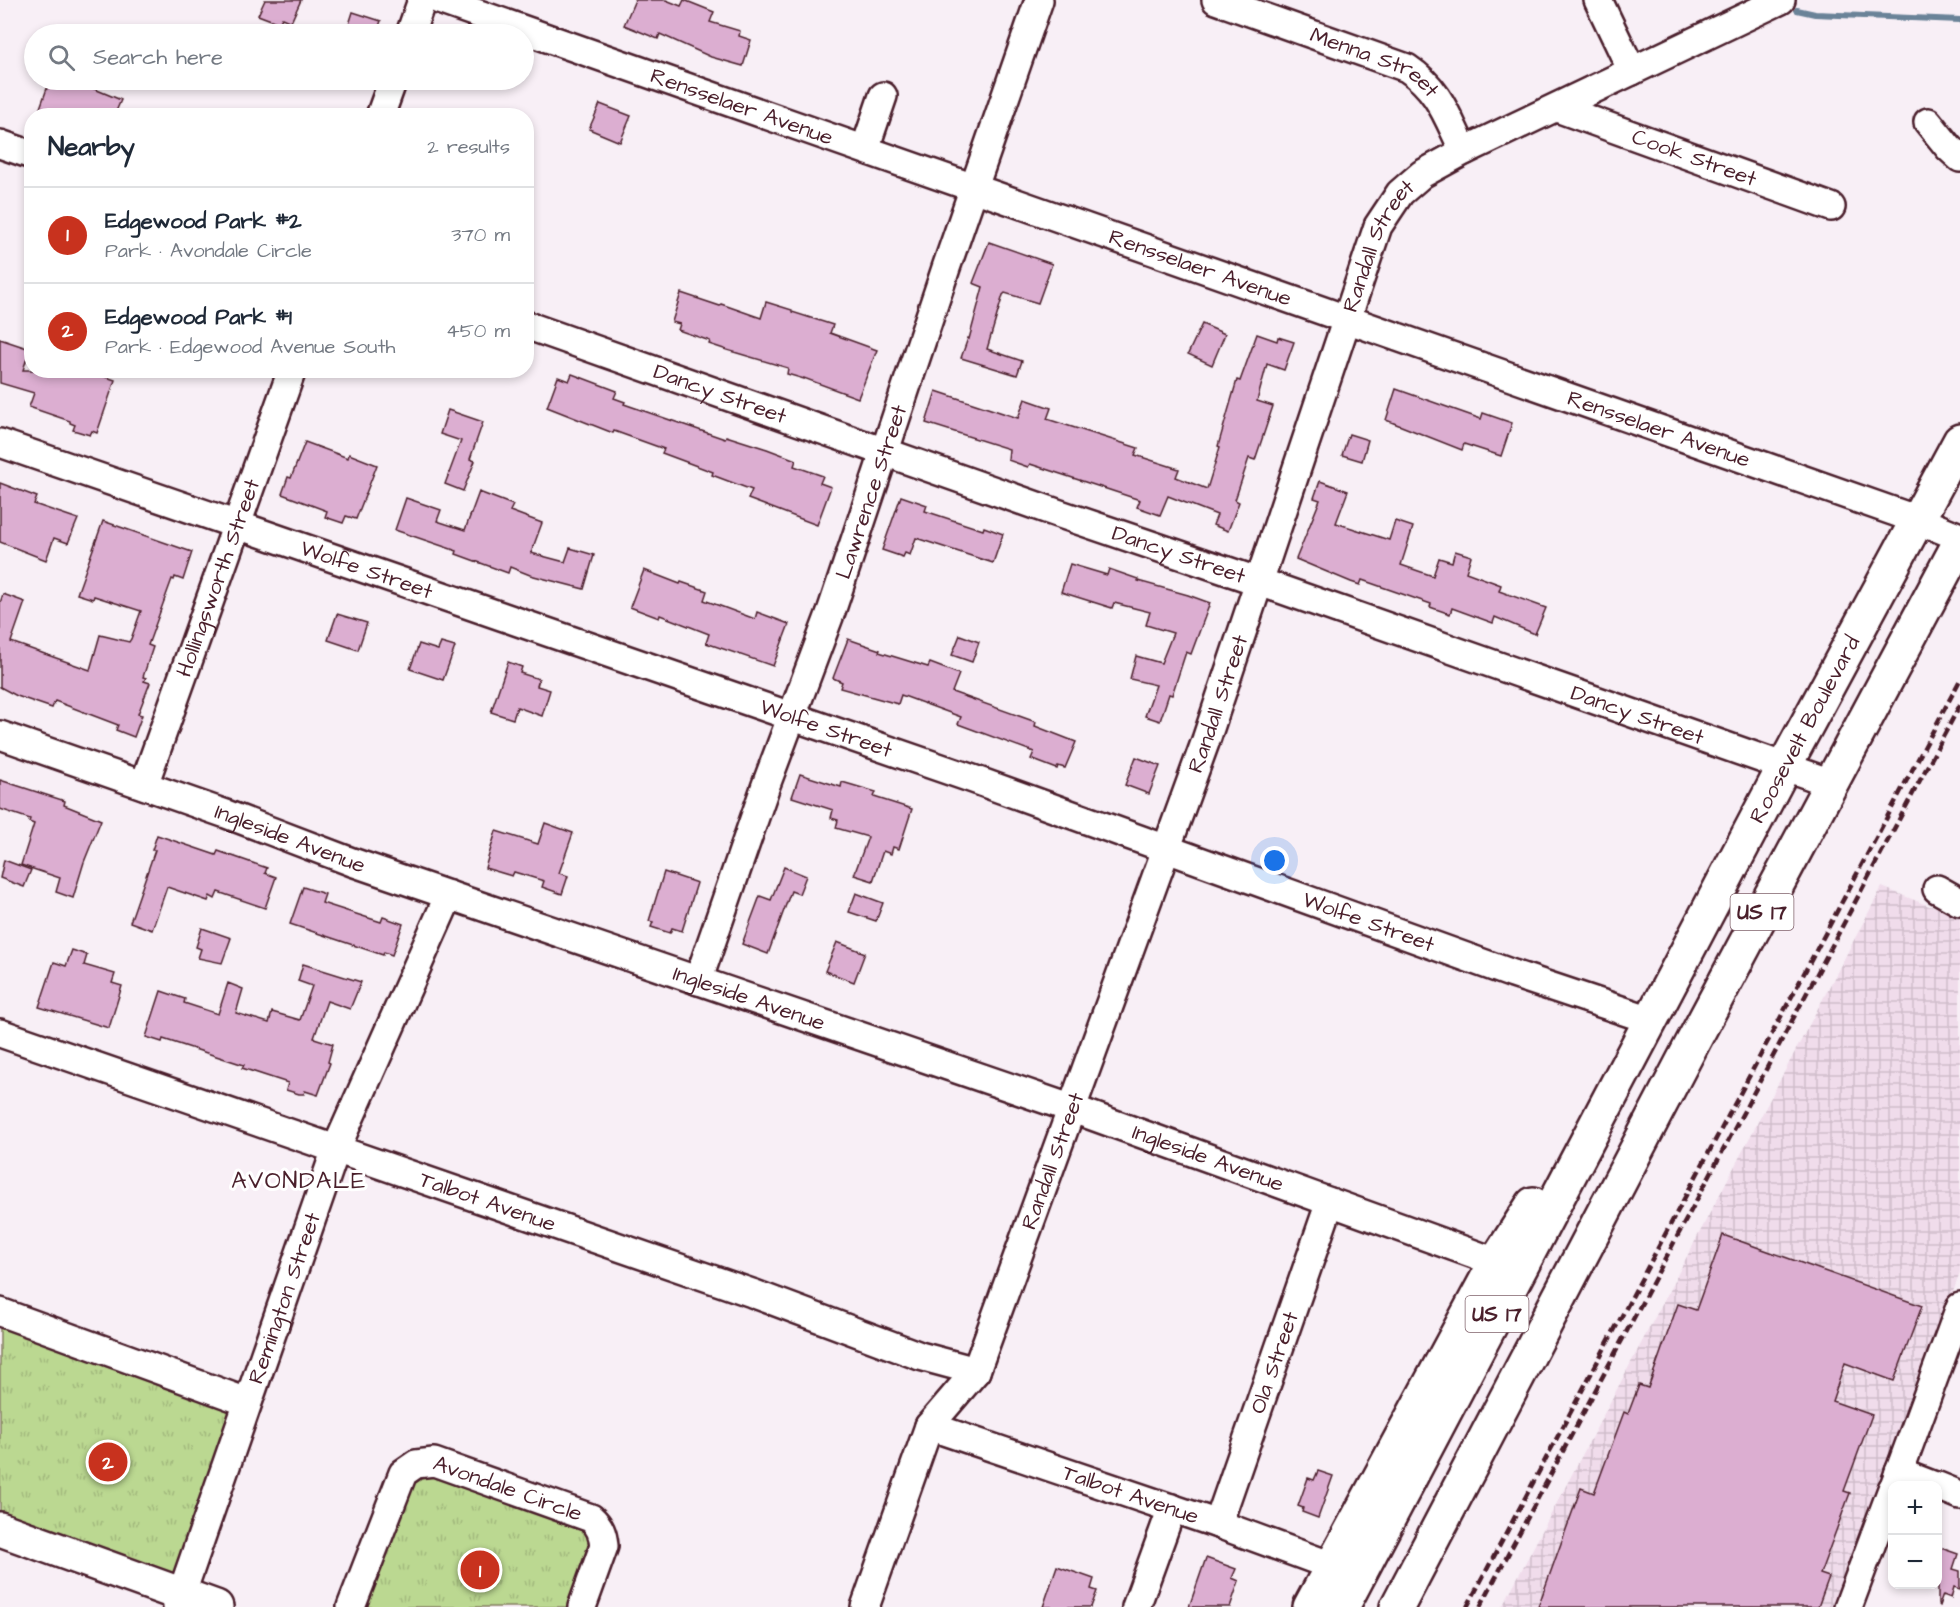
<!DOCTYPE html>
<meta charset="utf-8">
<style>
body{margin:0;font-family:"Architects Daughter",sans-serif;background:#f2f2f3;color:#1f2937}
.controls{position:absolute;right:18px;bottom:18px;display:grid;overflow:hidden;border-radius:12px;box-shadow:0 3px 9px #0003}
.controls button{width:54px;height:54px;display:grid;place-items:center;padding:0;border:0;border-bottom:2px solid #e0e1e3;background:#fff;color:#1f2937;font:30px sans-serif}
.you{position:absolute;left:1275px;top:861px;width:21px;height:21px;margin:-15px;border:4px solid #fff;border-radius:50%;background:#1a73e8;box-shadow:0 0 0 9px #1a73e833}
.badge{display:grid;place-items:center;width:39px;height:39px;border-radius:50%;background:#c8321e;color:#fff;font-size:20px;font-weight:700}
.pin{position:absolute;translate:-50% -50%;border:3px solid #fff;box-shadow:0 2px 6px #0006}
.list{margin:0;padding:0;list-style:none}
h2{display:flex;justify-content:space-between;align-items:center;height:78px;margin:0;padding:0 24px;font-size:26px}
h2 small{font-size:20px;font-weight:400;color:#747a83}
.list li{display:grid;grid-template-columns:39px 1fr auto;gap:18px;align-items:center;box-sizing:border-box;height:96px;padding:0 24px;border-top:2px solid #e0e1e3}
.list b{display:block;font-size:22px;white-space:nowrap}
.list p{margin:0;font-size:20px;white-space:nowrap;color:#747a83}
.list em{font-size:20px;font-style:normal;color:#747a83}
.icon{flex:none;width:33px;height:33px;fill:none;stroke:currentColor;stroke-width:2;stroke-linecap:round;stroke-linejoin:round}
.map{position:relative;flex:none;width:1960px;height:1607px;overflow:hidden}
.search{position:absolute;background:#fff;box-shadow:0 3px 9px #0003;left:24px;top:24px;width:510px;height:66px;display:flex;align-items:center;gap:15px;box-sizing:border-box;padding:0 21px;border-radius:33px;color:#747a83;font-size:22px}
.panel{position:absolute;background:#fff;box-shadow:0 3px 9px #0003;left:24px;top:108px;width:510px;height:270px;border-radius:24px}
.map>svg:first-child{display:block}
.industrial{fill:url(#industrial-grid)}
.grass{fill:url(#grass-tufts);stroke:#827c5e;stroke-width:1.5}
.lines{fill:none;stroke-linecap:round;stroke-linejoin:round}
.stream{stroke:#6a8398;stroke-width:6}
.building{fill:#dcaed1;stroke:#4a1f2b;stroke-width:1.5}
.minor-casing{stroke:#4a1f2b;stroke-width:32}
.major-casing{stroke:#4a1f2b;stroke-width:38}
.highway-casing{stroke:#4a1f2b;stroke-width:38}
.minor{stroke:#fff;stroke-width:27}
.major{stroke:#fff;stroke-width:33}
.highway{stroke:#fff;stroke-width:33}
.rail{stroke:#4a1f2b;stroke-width:4.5;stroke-dasharray:9 4.5;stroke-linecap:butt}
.labels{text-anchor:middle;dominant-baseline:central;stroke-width:6;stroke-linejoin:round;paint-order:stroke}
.shield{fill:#fff;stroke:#80626b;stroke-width:1.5}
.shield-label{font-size:21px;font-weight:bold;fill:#4a1f2b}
.street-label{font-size:22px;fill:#4a1f2b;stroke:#fff}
.neighbourhood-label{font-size:24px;letter-spacing:1.5px;fill:#4a1f2b;stroke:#fff}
</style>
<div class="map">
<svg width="1960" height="1607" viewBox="0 0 1960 1607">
<defs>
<pattern id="industrial-grid" width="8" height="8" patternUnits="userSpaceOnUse" patternTransform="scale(1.5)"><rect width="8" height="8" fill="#f0dceb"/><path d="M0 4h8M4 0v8" fill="none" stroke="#cfbcca"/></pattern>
<pattern id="grass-tufts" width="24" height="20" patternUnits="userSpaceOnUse" patternTransform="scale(1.5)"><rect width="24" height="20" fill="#bbd891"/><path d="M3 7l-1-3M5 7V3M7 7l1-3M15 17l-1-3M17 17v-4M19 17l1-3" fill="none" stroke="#a2b97d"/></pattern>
</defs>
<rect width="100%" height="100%" fill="#f8eff6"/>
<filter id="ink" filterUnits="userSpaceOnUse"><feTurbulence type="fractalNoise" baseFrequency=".0167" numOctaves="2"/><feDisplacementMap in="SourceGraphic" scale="12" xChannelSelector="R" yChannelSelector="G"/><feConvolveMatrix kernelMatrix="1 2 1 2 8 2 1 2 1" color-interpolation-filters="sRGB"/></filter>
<g filter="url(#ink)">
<polygon class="industrial" points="1882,887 1929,906 1960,911 1960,1273 1836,1607 1502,1607"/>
<g class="grass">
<polygon points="0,1323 235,1408 175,1578 0,1515"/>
<polygon points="413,1465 596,1532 571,1607 363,1607"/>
</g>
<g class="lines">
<polyline class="stream" points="1797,10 1815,14 1960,20"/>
</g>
<g class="building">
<polygon points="265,0 301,0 291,22 282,18 279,23 258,15"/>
<polygon points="635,0 666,0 681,6 684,0 714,12 710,22 740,31 739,36 751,40 743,66 711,57 660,34 658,39 624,25"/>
<polygon points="353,12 381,21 376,34 346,34"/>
<polygon points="50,80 73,80 121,100 114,116 63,116 40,108"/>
<polygon points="600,104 631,116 620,142 589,129"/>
<polygon points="989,242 1052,264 1038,303 1005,293 1003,295 987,349 1022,361 1017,375 961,358 968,338 969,339 983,287 973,283"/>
<polygon points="681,293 720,306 721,304 761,318 766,302 792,310 792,312 833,325 830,333 877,350 858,398 804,378 804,379 787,374 788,368 727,350 709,344 710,341 678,330 680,324 672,322"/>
<polygon points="1202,324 1225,334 1212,365 1188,354"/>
<polygon points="1257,334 1277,341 1278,337 1294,342 1284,370 1267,364 1257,401 1273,406 1255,460 1249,458 1235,500 1239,502 1228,531 1213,525 1217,515 1168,496 1160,515 1137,507 1140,500 1030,464 1028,467 1008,460 1009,449 926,423 936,391 1018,418 1025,399 1051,408 1047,419 1138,448 1135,455 1179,469 1176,477 1207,489 1220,447 1218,446 1237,380 1240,381"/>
<polygon points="0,339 30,349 23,370 86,370 115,380 97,433 92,431 90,435 73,430 75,425 70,423 70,421 29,407 34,393 0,383"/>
<polygon points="572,374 617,391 614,398 625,402 624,404 725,439 726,436 767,449 796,460 794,466 823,476 820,483 831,487 817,525 748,499 752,490 712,475 713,472 662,453 664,449 614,431 613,433 547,407 558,377 569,381"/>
<polygon points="1396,389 1481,419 1483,413 1512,423 1501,456 1464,444 1462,450 1386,420"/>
<polygon points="448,410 483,422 470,459 475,461 463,491 445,484 461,441 440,434"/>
<polygon points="1349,434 1368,440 1362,461 1342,455"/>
<polygon points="305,442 348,458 349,454 377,465 356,519 346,516 343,523 325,517 327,511 282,494 288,477 291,478"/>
<polygon points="1320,481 1348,491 1336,523 1389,540 1395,521 1413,527 1401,565 1433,576 1439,558 1452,562 1455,551 1471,556 1466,572 1501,585 1499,591 1546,608 1535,634 1495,617 1493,623 1452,608 1450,614 1430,607 1431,604 1362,580 1360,585 1351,582 1296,559 1320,500 1314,498"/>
<polygon points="0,483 37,497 34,504 78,519 68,543 54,538 46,560 0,542"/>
<polygon points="479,492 513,505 510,511 542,523 531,553 565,562 570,548 594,555 584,589 530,575 510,567 508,573 456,554 457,551 395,530 406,498 441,510 437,521 465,530"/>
<polygon points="901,496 927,505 925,511 983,530 984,527 1003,534 993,563 916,538 910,555 905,553 903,557 882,550"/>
<polygon points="103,521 192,552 183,580 175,577 174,580 172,579 148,645 153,647 143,677 146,678 144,681 150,683 138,714 142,715 134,737 116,730 118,725 55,701 52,708 17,696 0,687 0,603 3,594 25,602 11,642 42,653 90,670 100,635 129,642 131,639 141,611 94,596 93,599 77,594"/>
<polygon points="1070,564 1107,575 1109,569 1138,579 1138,581 1188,595 1210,603 1191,654 1186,652 1172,695 1169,694 1160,721 1145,716 1156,685 1130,679 1136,656 1161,663 1173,633 1146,625 1150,612 1114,603 1112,608 1061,592"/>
<polygon points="644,570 680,584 681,582 707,591 704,600 755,619 757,612 789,624 773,666 706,643 709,634 660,615 659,618 630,607"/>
<polygon points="337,614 367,623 358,650 328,640"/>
<polygon points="960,635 979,642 972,662 952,655"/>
<polygon points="848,639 880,650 879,652 928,667 930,663 959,674 952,692 1036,722 1035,726 1076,742 1065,768 1058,766 1057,769 1031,759 1034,752 958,724 961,717 901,695 898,704 840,688 842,682 833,678"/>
<polygon points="441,643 455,647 443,680 410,669 419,644 438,650"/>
<polygon points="508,662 522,667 520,673 539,679 537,686 550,690 542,716 517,707 513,719 491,712"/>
<polygon points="1136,757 1160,766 1149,794 1125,785"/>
<polygon points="800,774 841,787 842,782 876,792 874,797 912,809 899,849 893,847 891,854 883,851 873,881 854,875 868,837 836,828 838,820 831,818 833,810 792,797"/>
<polygon points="0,780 65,801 64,805 101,820 84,862 73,898 56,892 60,878 21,865 34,824 29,822 30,819 0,809"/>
<polygon points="545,823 573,833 559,873 568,876 562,894 542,887 544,881 514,872 512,876 485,868 496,831 538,844"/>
<polygon points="157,835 216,855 218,851 267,868 265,873 276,877 265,908 218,892 215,899 210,896 208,901 167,887 152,930 130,922 155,850 152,850"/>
<polygon points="4,860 31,870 24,887 0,878"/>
<polygon points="784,867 806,876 799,894 791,891 768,954 742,944 760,896 771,900"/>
<polygon points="664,872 697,883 682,931 672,928 670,933 651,927 653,922 649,921"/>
<polygon points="303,887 325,894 322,903 381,922 383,917 403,924 392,955 384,952 383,955 290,924"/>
<polygon points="856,893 883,903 876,921 849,912"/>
<polygon points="202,928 231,938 222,963 198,958 201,949 196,947"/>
<polygon points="837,942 865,953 854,982 825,971"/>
<polygon points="72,950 87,955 84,965 115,974 112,983 122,986 109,1028 39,1007 54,962 66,966"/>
<polygon points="303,964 361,982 350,1009 327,1001 314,1038 333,1044 328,1062 330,1063 318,1095 305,1091 304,1094 299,1094 286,1090 288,1083 242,1068 244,1065 163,1039 162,1042 146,1037 161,991 185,999 184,1003 218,1014 228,983 243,989 236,1013 269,1023 272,1012 300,1020 312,986 298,981"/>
<polygon points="1723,1235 1922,1306 1894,1381 1845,1363 1832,1401 1872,1415 1844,1491 1850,1493 1820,1574 1829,1577 1818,1607 1538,1607 1581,1488 1594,1493 1624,1412 1628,1414 1639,1385 1648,1388 1678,1304 1696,1310"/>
<polygon points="1318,1471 1333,1476 1318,1518 1302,1512 1303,1508 1298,1506 1308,1478 1314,1480"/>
<polygon points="1938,1547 1958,1554 1953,1569 1960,1571 1960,1589 1954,1587 1951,1598 1943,1595 1939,1606 1938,1605"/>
<polygon points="1206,1558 1236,1569 1232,1578 1239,1581 1230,1607 1189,1607"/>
<polygon points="1057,1566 1094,1579 1091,1589 1097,1591 1091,1607 1043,1607"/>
</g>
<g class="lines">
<g class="minor-casing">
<g id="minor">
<path id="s1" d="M439,0L1918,520L1960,537"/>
<path id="s2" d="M1216,0L1407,68C1440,90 1447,117 1464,151"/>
<polyline points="1598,0 1632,71"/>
<polyline points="410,34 422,0"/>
<path id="s3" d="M1557,108L1831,207"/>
<polyline points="380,116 393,80"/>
<polyline points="1928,122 1949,148 1960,158"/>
<polyline points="0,144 32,155"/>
<polyline points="865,149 883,96"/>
<path id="s4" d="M526,325L1057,513L1260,582L1831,783"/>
<path id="s5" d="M0,443L973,779L1513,974L1651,1020"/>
<path id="s6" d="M0,735L226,814L352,862L1073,1109L1496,1262"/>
<path id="s7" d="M144,785L292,370"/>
<polyline points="1937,889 1960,902"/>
<path id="s8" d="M698,981L766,785L832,609L946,268L1039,0"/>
<path id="s9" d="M0,1033L752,1293L920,1356L976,1371"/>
<polyline points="0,1312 247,1402"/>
<path id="s10" d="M929,1426L1218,1524L1332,1566"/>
<polyline points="1899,1472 1935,1486"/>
<polyline points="1894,1486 1960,1307"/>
<polyline points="1938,1486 1960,1495"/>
<path id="s11" d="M1218,1524L1330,1202"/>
<path id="s12" d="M177,1607L336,1149L449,895"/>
<path id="s13" d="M351,1607L403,1473L416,1464L434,1462L591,1518C600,1526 603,1534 604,1546L582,1607"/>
<path id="s14" d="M865,1607L929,1426L976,1371L1206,740L1378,226L1400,193L1422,174L1464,151L1781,0"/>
<polyline points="1136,1607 1172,1508"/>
<polyline points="1848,1607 1892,1489"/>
</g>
</g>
<g class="major-casing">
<polyline id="major" points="0,1529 216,1607"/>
</g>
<g class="highway-casing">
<g id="highway">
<polyline points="1310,1607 1496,1262 1533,1204"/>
<path id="s15" d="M1342,1607L1784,767L1960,441"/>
<polyline points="1397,1607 1694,1040 1960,542"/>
</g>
</g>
<use href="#minor" class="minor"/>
<use href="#major" class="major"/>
<use href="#highway" class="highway"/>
<g class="rail">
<polyline points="1467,1607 1960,680"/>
<polyline points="1480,1607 1960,705"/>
</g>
</g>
</g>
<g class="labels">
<g class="shield">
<rect x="1730.5" y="894" width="63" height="36" rx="4.5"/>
<rect x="1465.5" y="1296" width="63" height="36" rx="4.5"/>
</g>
<g class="shield-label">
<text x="1762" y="912">US 17</text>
<text x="1497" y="1314">US 17</text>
</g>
<g class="street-label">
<text stroke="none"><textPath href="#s2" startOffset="171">Menna Street</textPath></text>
<text stroke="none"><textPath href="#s1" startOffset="321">Rensselaer Avenue</textPath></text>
<text stroke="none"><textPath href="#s3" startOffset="146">Cook Street</textPath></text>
<text stroke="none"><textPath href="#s14" startOffset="1460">Randall Street</textPath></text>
<text stroke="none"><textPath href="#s1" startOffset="807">Rensselaer Avenue</textPath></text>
<text stroke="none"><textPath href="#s4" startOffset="206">Dancy Street</textPath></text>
<text stroke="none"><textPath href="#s1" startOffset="1293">Rensselaer Avenue</textPath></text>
<text stroke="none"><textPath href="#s8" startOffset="519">Lawrence Street</textPath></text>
<text stroke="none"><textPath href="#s4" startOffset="692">Dancy Street</textPath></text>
<text stroke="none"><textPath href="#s5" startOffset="388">Wolfe Street</textPath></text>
<text stroke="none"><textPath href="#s7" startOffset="220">Hollingsworth Street</textPath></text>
<text stroke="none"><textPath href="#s14" startOffset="974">Randall Street</textPath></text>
<text stroke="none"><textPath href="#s4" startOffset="1178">Dancy Street</textPath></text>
<text stroke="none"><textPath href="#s5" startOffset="874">Wolfe Street</textPath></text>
<text stroke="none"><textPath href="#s15" startOffset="992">Roosevelt Boulevard</textPath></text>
<text stroke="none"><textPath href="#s6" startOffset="308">Ingleside Avenue</textPath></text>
<text stroke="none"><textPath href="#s5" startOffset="1450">Wolfe Street</textPath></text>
<text stroke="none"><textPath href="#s6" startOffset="794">Ingleside Avenue</textPath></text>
<text stroke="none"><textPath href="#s6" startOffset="1280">Ingleside Avenue</textPath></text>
<text stroke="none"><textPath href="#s14" startOffset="488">Randall Street</textPath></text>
<text stroke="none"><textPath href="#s9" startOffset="516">Talbot Avenue</textPath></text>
<text stroke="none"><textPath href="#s12" startOffset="327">Remington Street</textPath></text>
<text stroke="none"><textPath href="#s11" startOffset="171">Ola Street</textPath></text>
<text stroke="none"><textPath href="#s13" startOffset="256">Avondale Circle</textPath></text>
<text stroke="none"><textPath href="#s10" startOffset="213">Talbot Avenue</textPath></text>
</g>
<g class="neighbourhood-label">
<text x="299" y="1181">AVONDALE</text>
</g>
</g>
</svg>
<div class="controls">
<button>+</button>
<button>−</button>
</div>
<div class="you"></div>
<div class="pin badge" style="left:480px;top:1570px">1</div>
<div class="pin badge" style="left:108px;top:1462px">2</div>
<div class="search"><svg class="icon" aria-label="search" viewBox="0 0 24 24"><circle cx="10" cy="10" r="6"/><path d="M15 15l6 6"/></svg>Search here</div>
<section class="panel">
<h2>Nearby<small>2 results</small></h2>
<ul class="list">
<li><span class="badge">1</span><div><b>Edgewood Park #2</b><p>Park · Avondale Circle</p></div><em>370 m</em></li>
<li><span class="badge">2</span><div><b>Edgewood Park #1</b><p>Park · Edgewood Avenue South</p></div><em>450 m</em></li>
</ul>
</section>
</div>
